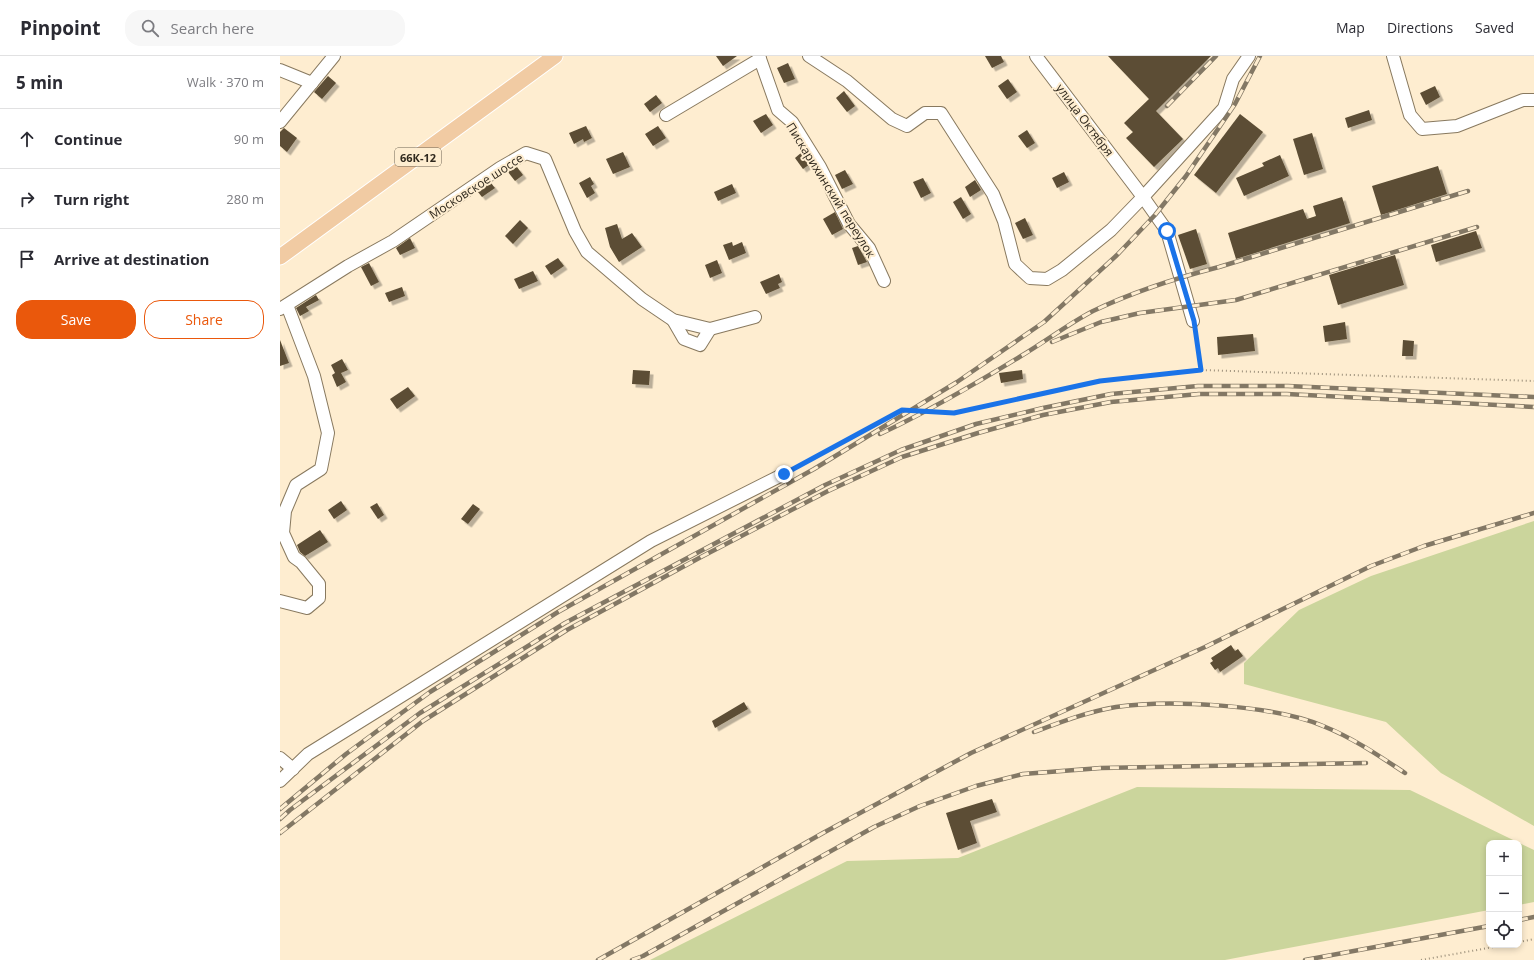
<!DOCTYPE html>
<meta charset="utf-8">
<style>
body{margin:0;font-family:"Open Sans",sans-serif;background:#f7f7f7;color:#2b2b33}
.controls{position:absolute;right:12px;bottom:12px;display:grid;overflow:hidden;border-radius:8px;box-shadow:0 2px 6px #0003}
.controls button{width:36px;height:36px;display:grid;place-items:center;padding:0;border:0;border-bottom:1px solid #e1e1e2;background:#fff;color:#2b2b33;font:20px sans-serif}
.stop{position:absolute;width:12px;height:12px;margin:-9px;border:3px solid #1a73e8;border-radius:50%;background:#fff}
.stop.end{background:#1a73e8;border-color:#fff;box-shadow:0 1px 4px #0008}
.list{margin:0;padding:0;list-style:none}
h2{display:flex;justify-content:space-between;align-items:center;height:52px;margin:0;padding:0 16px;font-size:17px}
h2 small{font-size:13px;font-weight:400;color:#7c7c81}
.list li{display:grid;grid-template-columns:26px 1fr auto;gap:12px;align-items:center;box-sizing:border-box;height:60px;padding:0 16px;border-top:1px solid #e1e1e2}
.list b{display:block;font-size:15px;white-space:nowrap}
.list em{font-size:13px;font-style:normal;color:#7c7c81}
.actions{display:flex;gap:8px;padding:12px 16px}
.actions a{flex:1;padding:9px 0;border:1px solid #ea580c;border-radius:16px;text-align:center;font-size:14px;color:#ea580c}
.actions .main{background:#ea580c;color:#fff}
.icon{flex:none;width:22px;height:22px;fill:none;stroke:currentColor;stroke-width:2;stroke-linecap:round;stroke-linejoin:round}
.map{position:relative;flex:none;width:1254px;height:904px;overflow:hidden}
header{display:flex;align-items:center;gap:24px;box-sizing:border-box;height:56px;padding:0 20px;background:#fff;border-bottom:1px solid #e1e1e2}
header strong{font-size:19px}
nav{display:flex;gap:22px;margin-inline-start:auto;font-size:14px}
.search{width:280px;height:36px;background:#f7f7f7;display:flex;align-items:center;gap:10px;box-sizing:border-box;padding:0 14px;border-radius:16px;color:#7c7c81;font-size:15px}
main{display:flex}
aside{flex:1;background:#fff}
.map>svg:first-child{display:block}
.green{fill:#cbd59c}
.building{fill:#5b4d34;filter:url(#shadow)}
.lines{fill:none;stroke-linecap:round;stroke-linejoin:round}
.minor-casing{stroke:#88795f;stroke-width:14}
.major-casing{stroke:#fff;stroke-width:17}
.path{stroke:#9c907b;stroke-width:2;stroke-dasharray:1 3;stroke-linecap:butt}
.minor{stroke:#fff;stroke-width:12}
.major{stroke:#f1cba3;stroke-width:15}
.rail-casing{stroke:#837865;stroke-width:4.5}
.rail{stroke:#feedd0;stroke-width:3;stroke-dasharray:9;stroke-linecap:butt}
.route{stroke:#1a73e8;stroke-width:5}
.labels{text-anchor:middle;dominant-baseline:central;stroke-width:4;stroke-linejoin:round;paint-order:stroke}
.shield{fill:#feedd0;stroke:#6d6353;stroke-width:1}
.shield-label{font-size:11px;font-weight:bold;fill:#2f281d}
.street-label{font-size:12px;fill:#2f281d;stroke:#feedd0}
</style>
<header>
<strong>Pinpoint</strong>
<div class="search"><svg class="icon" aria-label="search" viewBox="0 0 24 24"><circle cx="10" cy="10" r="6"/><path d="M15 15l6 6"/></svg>Search here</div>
<nav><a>Map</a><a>Directions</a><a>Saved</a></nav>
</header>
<main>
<aside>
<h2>5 min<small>Walk · 370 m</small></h2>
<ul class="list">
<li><svg class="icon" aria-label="ahead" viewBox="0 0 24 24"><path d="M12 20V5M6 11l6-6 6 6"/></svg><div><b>Continue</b></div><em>90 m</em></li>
<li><svg class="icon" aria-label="right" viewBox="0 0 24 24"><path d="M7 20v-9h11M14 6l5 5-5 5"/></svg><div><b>Turn right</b></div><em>280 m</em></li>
<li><svg class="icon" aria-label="arrive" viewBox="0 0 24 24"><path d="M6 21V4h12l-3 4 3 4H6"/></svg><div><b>Arrive at destination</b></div></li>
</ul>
<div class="actions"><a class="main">Save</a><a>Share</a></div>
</aside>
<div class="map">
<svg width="1254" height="904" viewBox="0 0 1254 904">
<defs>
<filter id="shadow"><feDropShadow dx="3.5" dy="3.5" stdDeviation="0" flood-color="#0004"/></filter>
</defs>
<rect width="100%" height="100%" fill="#feedd0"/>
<g class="green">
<polygon points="1254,465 1254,770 1161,717 1106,666 964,628 964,607 1019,554 1091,520"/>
<polygon points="857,731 1130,734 1254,794 1254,846 1239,849 1239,787 1209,787 1209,854 945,904 370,904 567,805 678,802"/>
</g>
<g class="building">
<polygon points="436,0 457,0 443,10"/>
<polygon points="705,0 721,0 724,6 712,12"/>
<polygon points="828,0 931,0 876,55 903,83 874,111 846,82 853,76 844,67 869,43"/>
<polygon points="508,7 515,23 504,27 497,12"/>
<polygon points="48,20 56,27 42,43 34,36"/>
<polygon points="728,23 737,36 727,43 718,30"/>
<polygon points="1155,30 1160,41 1146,49 1140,37"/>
<polygon points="564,35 575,50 567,56 556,42"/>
<polygon points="376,39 382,47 370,56 364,48"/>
<polygon points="1089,54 1092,64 1068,72 1065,62"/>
<polygon points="486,58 493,69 481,77 473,65"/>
<polygon points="960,58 983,76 936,137 914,119"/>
<polygon points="306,70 312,82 304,86 303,83 294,88 289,77"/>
<polygon points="378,70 386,82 373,90 365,78"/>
<polygon points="4,72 17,82 7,96 0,90 0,76"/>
<polygon points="747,74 755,87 747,92 738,80"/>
<polygon points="1032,77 1043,113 1024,119 1013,83"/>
<polygon points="343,96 350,111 333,118 326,103"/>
<polygon points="522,96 530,108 523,113 515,102"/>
<polygon points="1000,99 1009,120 964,140 956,122 984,110 982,107"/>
<polygon points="1158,110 1167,138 1101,159 1092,130"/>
<polygon points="237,111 243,119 235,125 228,116"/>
<polygon points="565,114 573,128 562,133 555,119"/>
<polygon points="784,116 789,126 777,132 772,122"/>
<polygon points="310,121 314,128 311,130 315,137 307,142 299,127"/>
<polygon points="643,122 651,137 641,142 633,126"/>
<polygon points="695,124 701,134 690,141 685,131"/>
<polygon points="211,127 215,132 202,141 198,136"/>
<polygon points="452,128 456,137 438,145 434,136"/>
<polygon points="681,141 691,158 683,163 673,146"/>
<polygon points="1062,141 1070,167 956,203 948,177 1023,153 1027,163 1036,160 1033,150"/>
<polygon points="555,156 563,173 552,179 543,163"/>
<polygon points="745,162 753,179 743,183 735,167"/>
<polygon points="240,164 248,172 233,188 225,180"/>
<polygon points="337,168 342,183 352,177 362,191 339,206 330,191 325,172"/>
<polygon points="916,173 927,208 910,213 898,179"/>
<polygon points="1196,175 1202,192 1156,206 1151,189"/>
<polygon points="130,182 135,192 120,199 116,192"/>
<polygon points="452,186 453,190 462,186 466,197 449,204 443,189"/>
<polygon points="578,190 587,206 578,209 572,192"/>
<polygon points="1115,199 1124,229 1058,249 1049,219"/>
<polygon points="278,202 284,210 271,219 265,210"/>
<polygon points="437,204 442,217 430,222 425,209"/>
<polygon points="89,207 99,226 91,230 81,211"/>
<polygon points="253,215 258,225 239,233 234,223"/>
<polygon points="499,218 502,226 498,228 500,232 486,238 480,226"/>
<polygon points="122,231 125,240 109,246 105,237"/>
<polygon points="36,239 39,244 26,251 29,255 20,260 16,252"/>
<polygon points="1065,266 1067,283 1045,286 1043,270"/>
<polygon points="973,278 975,295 938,299 937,281"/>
<polygon points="0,284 9,307 0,310"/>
<polygon points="1123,284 1134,285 1133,300 1122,300"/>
<polygon points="62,303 68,314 61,317 66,326 57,331 52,319 55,317 51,309"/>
<polygon points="353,314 370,315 369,329 352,328"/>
<polygon points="742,314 743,323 721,327 719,317"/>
<polygon points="128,331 135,340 117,353 110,343"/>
<polygon points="61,445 67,454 54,463 48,454"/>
<polygon points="97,447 104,459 98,463 90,451"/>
<polygon points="193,448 200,453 188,468 181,463"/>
<polygon points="40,474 48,486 25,500 20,496 17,489"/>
<polygon points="951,589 955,595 958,593 963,600 940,616 938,612 935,614 930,607 933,605 931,602"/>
<polygon points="464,646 468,653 435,672 432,665"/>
<polygon points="712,743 717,756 690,765 697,787 678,794 666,757"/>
</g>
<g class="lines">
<g class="minor-casing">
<g id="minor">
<polyline points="479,0 498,54 512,66 540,111 569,168 589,192 604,225"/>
<polyline points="529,0 567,25 612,63 627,70 645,57 661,57 713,138 724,165 735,208 750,222 767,223 782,214 831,174 863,141 887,175 913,265"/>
<polyline points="756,0 863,141 944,52 953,23 969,0"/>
<polyline points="1113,0 1130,59 1142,73 1177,70 1243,44 1254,44"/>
<polyline points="0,14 32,27"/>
<polyline points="386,59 480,3"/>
<polyline points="0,66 54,0"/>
<polyline points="0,253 68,210 113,185 220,112 246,97 265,103 295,175 307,196 362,243 393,264 430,273 475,261"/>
<polyline points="393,264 404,283 420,289 430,273"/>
<polyline points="0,545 27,552 39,542 39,528 21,506 14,501 3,477 5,455 16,429 41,413 48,377 34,320 7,249"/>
<polyline points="0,702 13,713"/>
<polyline points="0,725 28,698 371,485 504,418"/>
</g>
</g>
<g class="major-casing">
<polyline id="major" points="0,201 275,0"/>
</g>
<g class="path">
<polyline points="915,276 921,314"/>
<polyline points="513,413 622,354 674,357 820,325 921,314 1254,325"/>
<polyline points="1239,886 1254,883"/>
<polyline points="1141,904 1225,889"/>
</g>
<use href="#minor" class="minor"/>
<use href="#major" class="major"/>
<g class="rail-casing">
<g id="rail">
<polyline points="887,50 936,0"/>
<polyline points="772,286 821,266 860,257 956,244 1197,171"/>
<path d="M600,378C649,355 695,328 741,300C765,286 788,268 813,255C853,236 896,222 939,211L1188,135"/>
<path d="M754,676C781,666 807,656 836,651C889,643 994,649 1043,670C1073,682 1098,699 1125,717"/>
<polyline points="0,753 66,698 150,636 278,556 534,413 677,326 764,266 837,199 875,159 906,120 955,48 980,0"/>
<polyline points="0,763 10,754 140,657 285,567 545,429 621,394 696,368 763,352 831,338 918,330 1008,330 1254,341"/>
<polyline points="0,777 143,665 287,574 421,501 548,435 622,401 698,377 763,359 831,346 919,338 1007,338 1254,351"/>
<polyline points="1239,864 1254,861"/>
<polyline points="318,904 543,777 691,697 925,591 1091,510 1144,490 1254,457"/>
<polyline points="352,904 363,900 594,771 640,750 696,730 743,718 821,712 1086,707"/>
<polyline points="1025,904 1209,870"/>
</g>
</g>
<use href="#rail" class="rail"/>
</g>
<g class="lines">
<polyline class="route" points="504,418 622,354 674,357 820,325 921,314 914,265 887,175"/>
</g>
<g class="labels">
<rect class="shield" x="115" y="92" width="46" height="18" rx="3"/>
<g class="shield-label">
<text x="138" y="101">66К-12</text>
</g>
<g class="street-label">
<text transform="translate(805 64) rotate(53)">улица Октября</text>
<text transform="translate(196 130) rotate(-33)">Московское шоссе</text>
<text transform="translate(551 134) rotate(58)">Пискарихинский переулок</text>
</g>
</g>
</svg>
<div class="controls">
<button>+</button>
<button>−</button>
<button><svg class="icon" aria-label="locate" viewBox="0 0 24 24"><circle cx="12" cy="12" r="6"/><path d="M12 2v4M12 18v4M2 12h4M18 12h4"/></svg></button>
</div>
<div class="stop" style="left:887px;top:175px"></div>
<div class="stop end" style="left:504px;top:418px"></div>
</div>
</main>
